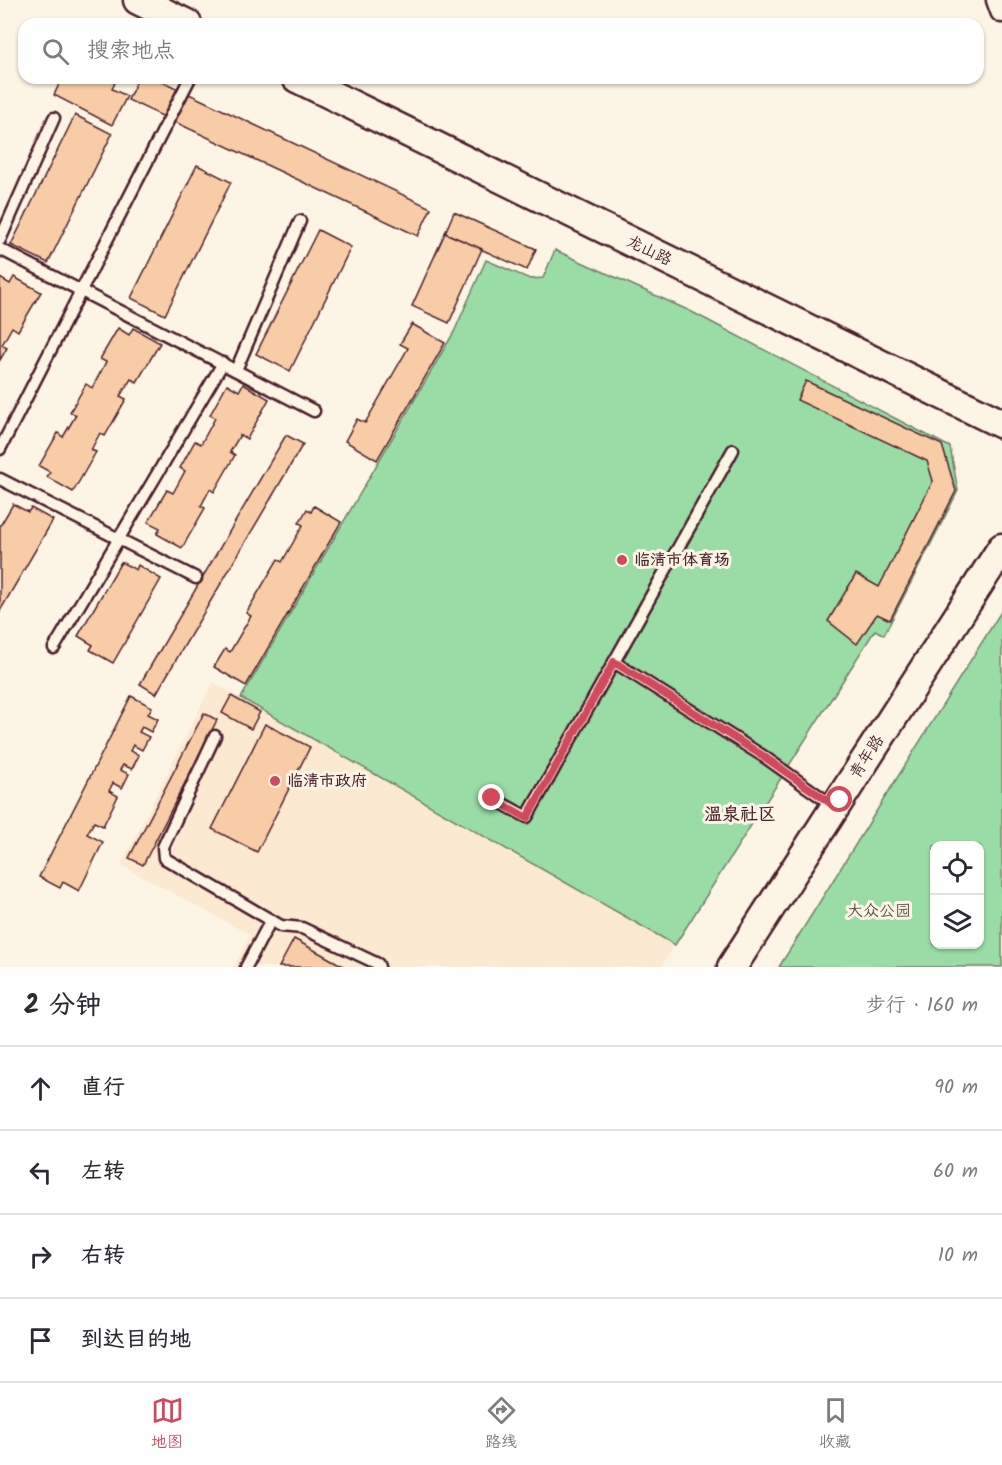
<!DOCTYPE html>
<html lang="zh">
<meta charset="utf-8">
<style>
body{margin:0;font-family:Kalam,"LXGW WenKai TC",sans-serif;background:#f7f7f7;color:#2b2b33}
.controls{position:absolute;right:18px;bottom:18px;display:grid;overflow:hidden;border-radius:12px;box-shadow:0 2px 4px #0004}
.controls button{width:54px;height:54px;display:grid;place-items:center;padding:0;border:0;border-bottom:2px solid #e1e1e2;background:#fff;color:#2b2b33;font:30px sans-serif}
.stop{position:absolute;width:18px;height:18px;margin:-14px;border:4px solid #d1495b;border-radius:50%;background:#fff}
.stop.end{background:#d1495b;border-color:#fff;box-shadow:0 2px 6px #0008}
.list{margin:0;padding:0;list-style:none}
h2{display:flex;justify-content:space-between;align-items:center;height:78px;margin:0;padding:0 24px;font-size:26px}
h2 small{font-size:20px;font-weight:400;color:#7c7c81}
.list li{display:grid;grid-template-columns:39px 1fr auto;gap:18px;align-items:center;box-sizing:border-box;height:84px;padding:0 24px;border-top:2px solid #e1e1e2}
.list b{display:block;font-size:22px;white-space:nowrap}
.list em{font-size:20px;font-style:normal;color:#7c7c81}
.icon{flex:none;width:33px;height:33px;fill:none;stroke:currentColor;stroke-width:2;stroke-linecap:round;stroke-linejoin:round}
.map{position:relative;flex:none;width:1002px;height:967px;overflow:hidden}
.search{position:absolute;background:#fff;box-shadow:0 2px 4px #0004;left:18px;right:18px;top:18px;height:66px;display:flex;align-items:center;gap:15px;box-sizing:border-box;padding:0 21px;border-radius:18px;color:#7c7c81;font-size:22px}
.sheet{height:414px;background:#fff}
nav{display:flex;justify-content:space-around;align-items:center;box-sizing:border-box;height:84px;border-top:2px solid #e1e1e2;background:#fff;font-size:16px;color:#7c7c81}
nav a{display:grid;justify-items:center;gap:3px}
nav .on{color:#d1495b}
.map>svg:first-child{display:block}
.built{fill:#fbe9d2}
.green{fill:#9adca6;stroke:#727e68;stroke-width:1.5;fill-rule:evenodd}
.building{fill:#f8cca7;stroke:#4a1f2b;stroke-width:1.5}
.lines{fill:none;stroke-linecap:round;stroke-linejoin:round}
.service-casing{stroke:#4a1f2b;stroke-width:15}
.minor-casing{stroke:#4a1f2b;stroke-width:27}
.tertiary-casing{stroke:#4a1f2b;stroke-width:33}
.service{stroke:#fcf5e5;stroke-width:10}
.minor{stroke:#fcf5e5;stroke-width:22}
.tertiary{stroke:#fcf5e5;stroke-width:28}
.route{stroke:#d1495b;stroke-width:8}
.poi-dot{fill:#d1495b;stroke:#fcf5e5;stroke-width:2}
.labels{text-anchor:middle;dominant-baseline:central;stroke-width:6;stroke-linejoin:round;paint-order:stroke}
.street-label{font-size:16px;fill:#4a1f2b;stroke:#fcf5e5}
.poi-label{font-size:16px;font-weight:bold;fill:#4a1f2b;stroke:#fcf5e5;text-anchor:start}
.park-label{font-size:16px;fill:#5e4e4a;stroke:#fcf5e5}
.neighbourhood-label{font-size:18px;font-weight:bold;fill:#4a1f2b;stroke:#fcf5e5}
</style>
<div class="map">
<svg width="1002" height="967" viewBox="0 0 1002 967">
<rect width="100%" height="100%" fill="#fcf5e5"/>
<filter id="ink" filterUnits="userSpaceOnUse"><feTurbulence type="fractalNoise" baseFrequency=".0167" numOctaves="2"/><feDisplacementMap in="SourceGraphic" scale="12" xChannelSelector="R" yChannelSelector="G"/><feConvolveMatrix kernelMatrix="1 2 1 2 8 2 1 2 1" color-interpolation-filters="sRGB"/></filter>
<g filter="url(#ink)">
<polygon class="built" points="213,682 675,945 661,967 234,967 250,935 121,865"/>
<g class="green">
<polygon points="555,250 690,311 950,447 958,491 884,635 875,630 675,945 241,698 454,332 486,260 530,279 543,278"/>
<path d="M1002,610V967H779ZM934,846H980V944H934Z"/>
</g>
<g class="building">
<polygon points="62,78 106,78 115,83 112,89 127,96 112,125 54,95"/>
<polygon points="138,78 155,78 431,208 418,236 128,100"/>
<polygon points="75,115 112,134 48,263 11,245"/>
<polygon points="197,165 231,182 165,315 131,298"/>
<polygon points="454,212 536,249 527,270 445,233"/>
<polygon points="318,230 351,247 290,371 256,354"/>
<polygon points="445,233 482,249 449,323 412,306"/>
<polygon points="14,277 41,292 18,331 12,327 2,345 7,348 0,360 0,278 10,284"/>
<polygon points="412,324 445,343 377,460 345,441 357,419 365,423 408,348 400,344"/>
<polygon points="118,328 129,335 133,328 160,343 137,382 131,379 120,396 126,399 105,436 100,433 91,450 96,452 73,492 47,477 50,472 39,466 58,433 63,437 76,415 70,412 86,384 92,388 106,362 100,359"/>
<polygon points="806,381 942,445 956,491 890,620 877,614 857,644 828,621 856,574 879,587 933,481 927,461 797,400"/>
<polygon points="227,384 239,391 243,384 269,399 247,439 240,435 230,452 235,455 214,492 210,489 201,506 205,508 182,548 157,534 160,528 148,522 167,490 173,493 185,471 180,468 195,441 201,444 215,418 210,415"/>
<polygon points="286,435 303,444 156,694 140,684"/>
<polygon points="13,504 28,512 31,508 53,520 0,611 0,526"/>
<polygon points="314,506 341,522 246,686 214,667 225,649 230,652 251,616 246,613 278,559 282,562 303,525 299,523 307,509 311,512"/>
<polygon points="121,562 136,570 138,565 161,579 113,663 90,650 93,645 78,636"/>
<polygon points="131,696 152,707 148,714 158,719 151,732 142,727 139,732 149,737 142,750 133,745 130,751 139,755 132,769 123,765 120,770 129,774 122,788 113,783 109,791 118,796 103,826 94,822 87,834 103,842 79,891 63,882 60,888 39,877"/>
<polygon points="231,696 260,712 251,729 222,713"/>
<polygon points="204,713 217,720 143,865 129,858"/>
<polygon points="265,724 310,747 257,852 212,829"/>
<polygon points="294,939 345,967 279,967"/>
</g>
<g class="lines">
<g class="service-casing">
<g id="service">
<polyline points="0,240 54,118"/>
<polyline points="0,249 314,411"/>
<polyline points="236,370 300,221"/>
<polyline points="0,449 190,78"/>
<polyline points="0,479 196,578"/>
<polyline points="54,648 223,363"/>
<polyline points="614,662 763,756 835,807"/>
<polyline points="215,736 163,847 164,858 281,926 302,928 378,964 379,967"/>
<polyline points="492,798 527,817 733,450"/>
<polyline points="246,967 271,920"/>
</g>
</g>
<g class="minor-casing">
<polyline id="minor" points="998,0 1002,11"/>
</g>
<g class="tertiary-casing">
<g id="tertiary">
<polyline points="138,0 187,24"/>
<polyline points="297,78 1002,424"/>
<polyline points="732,967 1002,548"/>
</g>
</g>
<use href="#service" class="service"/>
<use href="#minor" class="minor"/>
<use href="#tertiary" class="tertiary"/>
</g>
</g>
<g class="lines" filter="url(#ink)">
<polyline class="route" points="492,798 527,818 614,662 763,756 836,807 840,800"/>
</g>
<g class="poi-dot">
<circle cx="622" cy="560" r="6"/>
<circle cx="275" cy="781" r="6"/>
</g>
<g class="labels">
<g class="street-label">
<text transform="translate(649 251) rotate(26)">龙山路</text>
<text transform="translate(867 757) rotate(-57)">青年路</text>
</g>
<g class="poi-label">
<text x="634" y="560">临清市体育场</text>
<text x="287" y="781">临清市政府</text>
</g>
<g class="park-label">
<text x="879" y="911">大众公园</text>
</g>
<g class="neighbourhood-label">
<text x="740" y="815">温泉社区</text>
</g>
</g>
</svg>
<div class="controls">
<button><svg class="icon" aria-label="locate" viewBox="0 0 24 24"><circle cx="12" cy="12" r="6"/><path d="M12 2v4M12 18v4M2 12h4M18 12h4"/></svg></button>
<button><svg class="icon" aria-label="layers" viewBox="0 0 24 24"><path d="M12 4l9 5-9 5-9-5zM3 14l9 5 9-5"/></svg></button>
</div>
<div class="stop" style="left:840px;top:800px"></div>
<div class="stop end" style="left:492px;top:798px"></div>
<div class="search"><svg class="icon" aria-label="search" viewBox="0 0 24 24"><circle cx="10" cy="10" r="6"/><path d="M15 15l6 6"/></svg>搜索地点</div>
</div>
<section class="sheet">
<h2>2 分钟<small>步行 · 160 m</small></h2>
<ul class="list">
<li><svg class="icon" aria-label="ahead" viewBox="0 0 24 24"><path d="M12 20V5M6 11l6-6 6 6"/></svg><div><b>直行</b></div><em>90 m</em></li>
<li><svg class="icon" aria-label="left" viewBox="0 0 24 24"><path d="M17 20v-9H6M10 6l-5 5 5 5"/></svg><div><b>左转</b></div><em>60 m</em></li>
<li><svg class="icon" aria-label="right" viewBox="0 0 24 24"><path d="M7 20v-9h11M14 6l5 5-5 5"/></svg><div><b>右转</b></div><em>10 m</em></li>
<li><svg class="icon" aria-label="arrive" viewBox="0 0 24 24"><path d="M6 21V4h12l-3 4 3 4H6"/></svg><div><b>到达目的地</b></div></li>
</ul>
</section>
<nav>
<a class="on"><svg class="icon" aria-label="map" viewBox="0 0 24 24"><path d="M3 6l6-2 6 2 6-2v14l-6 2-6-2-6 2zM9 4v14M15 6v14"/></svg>地图</a>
<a><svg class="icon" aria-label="directions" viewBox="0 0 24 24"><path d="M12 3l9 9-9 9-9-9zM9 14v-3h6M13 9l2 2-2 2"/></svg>路线</a>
<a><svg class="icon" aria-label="saved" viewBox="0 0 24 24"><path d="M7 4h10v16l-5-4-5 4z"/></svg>收藏</a>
</nav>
